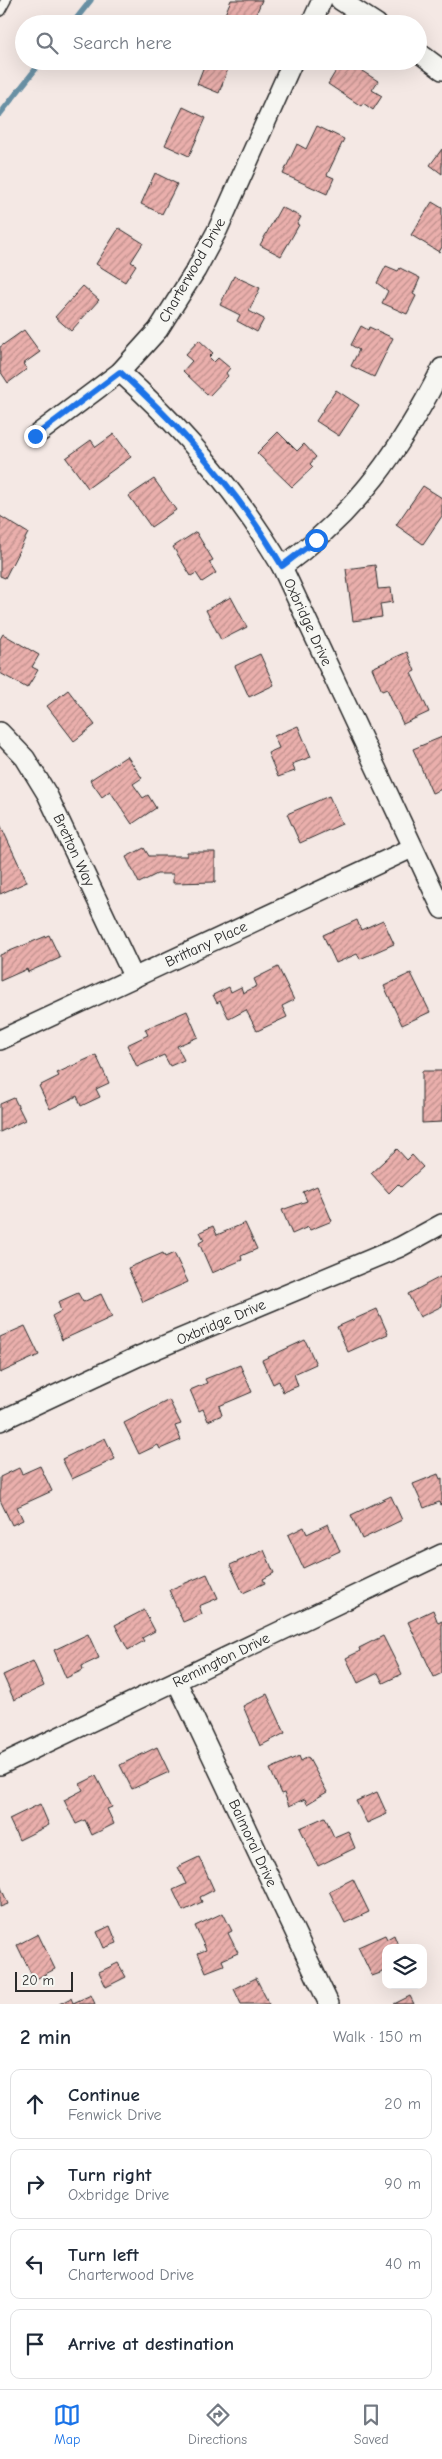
<!DOCTYPE html>
<meta charset="utf-8">
<style>
body{margin:0;font-family:"Comic Neue",sans-serif;background:#f2f2f3;color:#1f2937}
.controls{position:absolute;right:15px;bottom:15px;display:grid;overflow:hidden;border-radius:10px;box-shadow:0 5px 20px #0002}
.controls button{width:45px;height:45px;display:grid;place-items:center;padding:0;border:0;border-bottom:1px solid #e0e1e3;background:#fff;color:#1f2937;font:25px sans-serif}
.scale{position:absolute;left:15px;bottom:12px;width:58px;box-sizing:border-box;padding-left:5px;border:2px solid #2b2b2b;border-top:0;font-size:14px;line-height:18px;white-space:nowrap;color:#2b2b2b;-webkit-text-stroke:4px #f6f6f2;paint-order:stroke}
.stop{position:absolute;width:15px;height:15px;margin:-11px;border:4px solid #1a73e8;border-radius:50%;background:#fff}
.stop.end{background:#1a73e8;border-color:#fff;box-shadow:0 1px 5px #0008}
.list{margin:0;padding:0;list-style:none}
h2{display:flex;justify-content:space-between;align-items:center;height:65px;margin:0;padding:0 20px;font-size:21px}
h2 small{font-size:16px;font-weight:400;color:#747a83}
.list li{display:grid;grid-template-columns:32px 1fr auto;gap:15px;align-items:center;box-sizing:border-box;height:70px;margin:0 10px 10px;padding:0 10px;border:1px solid #e0e1e3;border-radius:10px}
.list b{display:block;font-size:19px;white-space:nowrap}
.list p{margin:0;font-size:16px;white-space:nowrap;color:#747a83}
.list em{font-size:16px;font-style:normal;color:#747a83}
.icon{flex:none;width:28px;height:28px;fill:none;stroke:currentColor;stroke-width:2;stroke-linecap:round;stroke-linejoin:round}
.map{position:relative;flex:none;width:442px;height:2004px;overflow:hidden}
.search{position:absolute;background:#fff;box-shadow:0 5px 20px #0002;left:15px;right:15px;top:15px;height:55px;display:flex;align-items:center;gap:12px;box-sizing:border-box;padding:0 18px;border-radius:28px;color:#747a83;font-size:19px}
.sheet{height:385px;background:#fff}
nav{display:flex;justify-content:space-around;align-items:center;box-sizing:border-box;height:70px;border-top:1px solid #e0e1e3;background:#fff;font-size:14px;color:#747a83}
nav a{display:grid;justify-items:center;gap:2px}
nav .on{color:#1a73e8}
.map>svg:first-child{display:block}
.lines{fill:none;stroke-linecap:round;stroke-linejoin:round}
.stream{stroke:#6990a4;stroke-width:5.5}
.building{fill:url(#building-hatch);stroke:#2b2b2b}
.lane-casing{stroke:#2b2b2b;stroke-width:12}
.street-casing{stroke:#2b2b2b;stroke-width:22}
.lane{stroke:#f6f6f2;stroke-width:9}
.street{stroke:#f6f6f2;stroke-width:19}
.route{stroke:#1a73e8;stroke-width:6}
.labels{text-anchor:middle;dominant-baseline:central;stroke-width:5;stroke-linejoin:round;paint-order:stroke}
.street-label{font-size:15px;fill:#2b2b2b;stroke:#f6f6f2}
</style>
<div class="map">
<svg width="442" height="2004" viewBox="0 0 442 2004">
<defs>
<pattern id="building-hatch" width="6" height="6" patternUnits="userSpaceOnUse" patternTransform="scale(1.25)"><rect width="6" height="6" fill="#eaafac"/><path d="M-1 1l2-2M0 6l6-6M5 7l2-2" fill="none" stroke="#be8f8c"/></pattern>
</defs>
<rect width="100%" height="100%" fill="#f4e8e4"/>
<filter id="ink" filterUnits="userSpaceOnUse"><feTurbulence type="fractalNoise" baseFrequency=".02" numOctaves="2"/><feDisplacementMap in="SourceGraphic" scale="10" xChannelSelector="R" yChannelSelector="G"/><feConvolveMatrix kernelMatrix="1 2 1 2 8 2 1 2 1" color-interpolation-filters="sRGB"/></filter>
<g filter="url(#ink)">
<g class="lines">
<g class="stream">
<polyline points="72,24 91,0"/>
<polyline points="0,114 42,61"/>
</g>
</g>
<g class="building">
<polygon points="231,0 262,0 252,24 229,24 222,21"/>
<polygon points="206,61 231,61 219,93 197,84"/>
<polygon points="342,61 346,61 378,81 372,90 382,96 373,110 363,103 361,106 328,84"/>
<polygon points="183,107 206,118 189,156 165,145"/>
<polygon points="317,126 344,139 327,175 334,178 327,194 283,174 297,144 306,149"/>
<polygon points="442,149 442,174 430,165"/>
<polygon points="155,173 177,184 162,214 141,204"/>
<polygon points="432,202 442,208 442,247 439,252 411,235"/>
<polygon points="281,207 301,217 297,224 299,225 281,256 260,245"/>
<polygon points="119,228 143,243 131,262 136,265 125,282 96,264"/>
<polygon points="386,266 398,271 400,268 420,278 413,294 416,296 407,314 382,303 388,291 377,283"/>
<polygon points="234,276 260,288 249,311 264,319 257,332 237,321 240,315 220,305"/>
<polygon points="83,286 99,300 71,331 55,317"/>
<polygon points="361,326 368,330 369,327 393,338 374,377 351,366 359,350 351,345"/>
<polygon points="24,330 40,352 23,364 27,369 8,383 0,371 0,347"/>
<polygon points="199,340 213,353 209,357 214,362 218,358 230,368 226,373 228,376 209,396 183,371 192,361 185,355"/>
<polygon points="336,390 359,405 339,436 316,421"/>
<polygon points="278,432 297,451 304,444 316,457 310,464 313,467 292,487 257,453"/>
<polygon points="114,434 131,457 88,488 66,458 91,440 96,447"/>
<polygon points="154,479 176,510 151,527 129,496"/>
<polygon points="423,486 442,498 442,516 423,544 396,525"/>
<polygon points="0,516 28,533 5,578 0,576"/>
<polygon points="196,532 213,560 209,562 216,573 202,582 196,573 191,576 173,547"/>
<polygon points="375,565 378,589 391,588 393,602 380,604 382,617 353,621 346,569"/>
<polygon points="231,597 247,627 221,640 206,610"/>
<polygon points="3,634 39,655 32,667 38,670 27,688 0,673 0,639"/>
<polygon points="407,652 415,671 411,673 429,712 403,724 387,689 382,691 372,668"/>
<polygon points="260,654 274,685 249,697 235,666"/>
<polygon points="68,690 95,725 74,741 47,706"/>
<polygon points="298,726 311,757 292,764 295,771 278,777 268,753 279,748 274,736"/>
<polygon points="442,737 442,789 432,793 413,749"/>
<polygon points="127,756 142,778 133,784 143,798 148,795 156,808 132,824 110,791 102,797 90,780"/>
<polygon points="329,796 342,824 300,843 287,814"/>
<polygon points="0,824 27,882 0,894"/>
<polygon points="144,848 149,856 187,856 187,852 215,852 215,882 173,883 173,874 157,874 139,883 126,857"/>
<polygon points="357,920 361,930 383,920 394,944 360,959 357,954 336,963 323,935"/>
<polygon points="49,935 60,958 28,972 27,969 0,981 0,955"/>
<polygon points="278,967 294,1000 282,1006 287,1017 257,1031 246,1010 229,1019 220,1001 217,1003 213,995 229,987 231,992 241,987 243,993 257,986 254,979"/>
<polygon points="411,973 430,1012 402,1025 384,986"/>
<polygon points="187,1011 198,1037 177,1046 184,1060 170,1066 164,1055 137,1067 127,1045 148,1035 145,1029"/>
<polygon points="96,1055 109,1083 96,1089 100,1097 81,1106 77,1096 50,1109 39,1086 59,1076 57,1073"/>
<polygon points="422,1071 442,1071 442,1122 422,1123"/>
<polygon points="14,1098 25,1120 0,1132 0,1104"/>
<polygon points="397,1149 407,1160 412,1155 423,1167 401,1187 398,1184 389,1193 371,1173"/>
<polygon points="317,1186 332,1221 310,1230 308,1227 292,1234 282,1210 307,1201 303,1192"/>
<polygon points="245,1223 257,1249 241,1256 242,1260 212,1273 199,1243 204,1240 200,1232 213,1226 217,1235"/>
<polygon points="163,1253 165,1257 174,1253 188,1282 143,1302 128,1268"/>
<polygon points="442,1276 442,1306 420,1317 408,1294"/>
<polygon points="78,1293 83,1302 101,1294 112,1317 62,1340 52,1316 61,1311 58,1302"/>
<polygon points="377,1309 388,1334 348,1352 337,1327"/>
<polygon points="25,1326 39,1355 0,1373 0,1337"/>
<polygon points="305,1340 316,1364 294,1374 298,1386 283,1392 279,1381 273,1384 262,1360"/>
<polygon points="240,1365 252,1392 219,1406 222,1415 208,1421 203,1409 199,1411 190,1390 207,1383 205,1379"/>
<polygon points="169,1400 181,1424 175,1426 181,1440 160,1449 158,1445 139,1454 124,1423"/>
<polygon points="105,1438 115,1459 72,1479 62,1459"/>
<polygon points="40,1466 52,1491 17,1507 23,1520 12,1525 0,1500 0,1477 19,1468 22,1474"/>
<polygon points="438,1474 440,1479 442,1478 442,1504 440,1505 439,1502 424,1508 413,1484"/>
<polygon points="391,1496 402,1520 362,1539 351,1515"/>
<polygon points="328,1524 340,1551 303,1568 288,1535 304,1527 307,1534"/>
<polygon points="264,1550 274,1573 263,1579 265,1583 243,1593 230,1565"/>
<polygon points="207,1574 218,1598 199,1606 202,1614 183,1622 169,1590"/>
<polygon points="144,1610 155,1631 142,1638 144,1641 128,1650 115,1625"/>
<polygon points="433,1610 438,1623 442,1621 442,1673 434,1677 408,1622"/>
<polygon points="88,1634 99,1658 82,1666 83,1670 66,1678 54,1650"/>
<polygon points="383,1636 402,1674 383,1683 378,1673 358,1683 346,1658 360,1651 359,1648"/>
<polygon points="33,1661 44,1686 14,1700 3,1675"/>
<polygon points="267,1694 285,1733 260,1746 243,1706"/>
<polygon points="157,1747 169,1772 132,1789 120,1765"/>
<polygon points="299,1756 301,1761 308,1757 327,1792 307,1804 305,1799 289,1806 284,1793 281,1794 270,1769"/>
<polygon points="96,1776 112,1807 107,1809 114,1824 92,1835 85,1820 76,1824 64,1800 83,1790 80,1784"/>
<polygon points="377,1792 387,1814 367,1823 356,1801"/>
<polygon points="40,1804 49,1825 19,1840 9,1819"/>
<polygon points="325,1817 334,1837 348,1831 355,1848 318,1866 300,1828"/>
<polygon points="199,1857 214,1890 200,1897 202,1902 183,1911 173,1890 186,1884 178,1867"/>
<polygon points="353,1879 369,1912 345,1923 329,1891"/>
<polygon points="0,1885 8,1904 0,1907"/>
<polygon points="223,1913 232,1931 228,1933 238,1953 222,1960 224,1965 206,1972 198,1953 206,1950 195,1926"/>
<polygon points="110,1926 117,1943 104,1948 97,1932"/>
<polygon points="38,1934 55,1969 34,1980 17,1945"/>
<polygon points="385,1935 387,1939 394,1935 399,1948 386,1948 386,1971 372,1976 358,1947"/>
<polygon points="118,1963 126,1977 106,1987 99,1972"/>
<polygon points="256,1978 269,2004 241,2004 234,1989"/>
<polygon points="91,1995 95,2004 59,2004 71,1998 73,2003"/>
<polygon points="410,1996 414,2004 394,2004"/>
</g>
<g class="lines">
<g class="lane-casing">
<polyline id="lane" points="0,11 6,0"/>
</g>
<g class="street-casing">
<g id="street">
<polyline points="340,0 377,24"/>
<polyline points="311,24 322,0"/>
<polyline points="418,52 442,70"/>
<path d="M120,372C182,428 239,494 282,567L442,909"/>
<polyline points="35,436 120,372 158,330 196,270 218,229 293,61"/>
<path d="M282,567C358,511 400,451 442,368"/>
<polyline points="0,732 25,758 47,794 134,978"/>
<polyline points="0,1040 412,848"/>
<polyline points="0,1421 139,1356 400,1247 442,1224"/>
<polyline points="177,1682 329,2004"/>
<polyline points="0,1765 442,1554"/>
</g>
</g>
<use href="#lane" class="lane"/>
<use href="#street" class="street"/>
</g>
</g>
<g class="lines" filter="url(#ink)">
<path class="route" d="M35,436L120,372C182,428 240,494 282,566L316,540"/>
</g>
<g class="labels">
<g class="street-label">
<text transform="translate(192 270) rotate(-60)">Charterwood Drive</text>
<text transform="translate(308 622) rotate(65)">Oxbridge Drive</text>
<text transform="translate(74 850) rotate(65)">Bretton Way</text>
<text transform="translate(206 944) rotate(-25)">Brittany Place</text>
<text transform="translate(221 1322) rotate(-23)">Oxbridge Drive</text>
<text transform="translate(221 1660) rotate(-26)">Remington Drive</text>
<text transform="translate(253 1843) rotate(65)">Balmoral Drive</text>
</g>
</g>
</svg>
<div class="controls">
<button><svg class="icon" aria-label="layers" viewBox="0 0 24 24"><path d="M12 4l9 5-9 5-9-5zM3 14l9 5 9-5"/></svg></button>
</div>
<div class="scale">20 m</div>
<div class="stop" style="left:316px;top:540px"></div>
<div class="stop end" style="left:35px;top:436px"></div>
<div class="search"><svg class="icon" aria-label="search" viewBox="0 0 24 24"><circle cx="10" cy="10" r="6"/><path d="M15 15l6 6"/></svg>Search here</div>
</div>
<section class="sheet">
<h2>2 min<small>Walk · 150 m</small></h2>
<ul class="list">
<li><svg class="icon" aria-label="ahead" viewBox="0 0 24 24"><path d="M12 20V5M6 11l6-6 6 6"/></svg><div><b>Continue</b><p>Fenwick Drive</p></div><em>20 m</em></li>
<li><svg class="icon" aria-label="right" viewBox="0 0 24 24"><path d="M7 20v-9h11M14 6l5 5-5 5"/></svg><div><b>Turn right</b><p>Oxbridge Drive</p></div><em>90 m</em></li>
<li><svg class="icon" aria-label="left" viewBox="0 0 24 24"><path d="M17 20v-9H6M10 6l-5 5 5 5"/></svg><div><b>Turn left</b><p>Charterwood Drive</p></div><em>40 m</em></li>
<li><svg class="icon" aria-label="arrive" viewBox="0 0 24 24"><path d="M6 21V4h12l-3 4 3 4H6"/></svg><div><b>Arrive at destination</b></div></li>
</ul>
</section>
<nav>
<a class="on"><svg class="icon" aria-label="map" viewBox="0 0 24 24"><path d="M3 6l6-2 6 2 6-2v14l-6 2-6-2-6 2zM9 4v14M15 6v14"/></svg>Map</a>
<a><svg class="icon" aria-label="directions" viewBox="0 0 24 24"><path d="M12 3l9 9-9 9-9-9zM9 14v-3h6M13 9l2 2-2 2"/></svg>Directions</a>
<a><svg class="icon" aria-label="saved" viewBox="0 0 24 24"><path d="M7 4h10v16l-5-4-5 4z"/></svg>Saved</a>
</nav>
